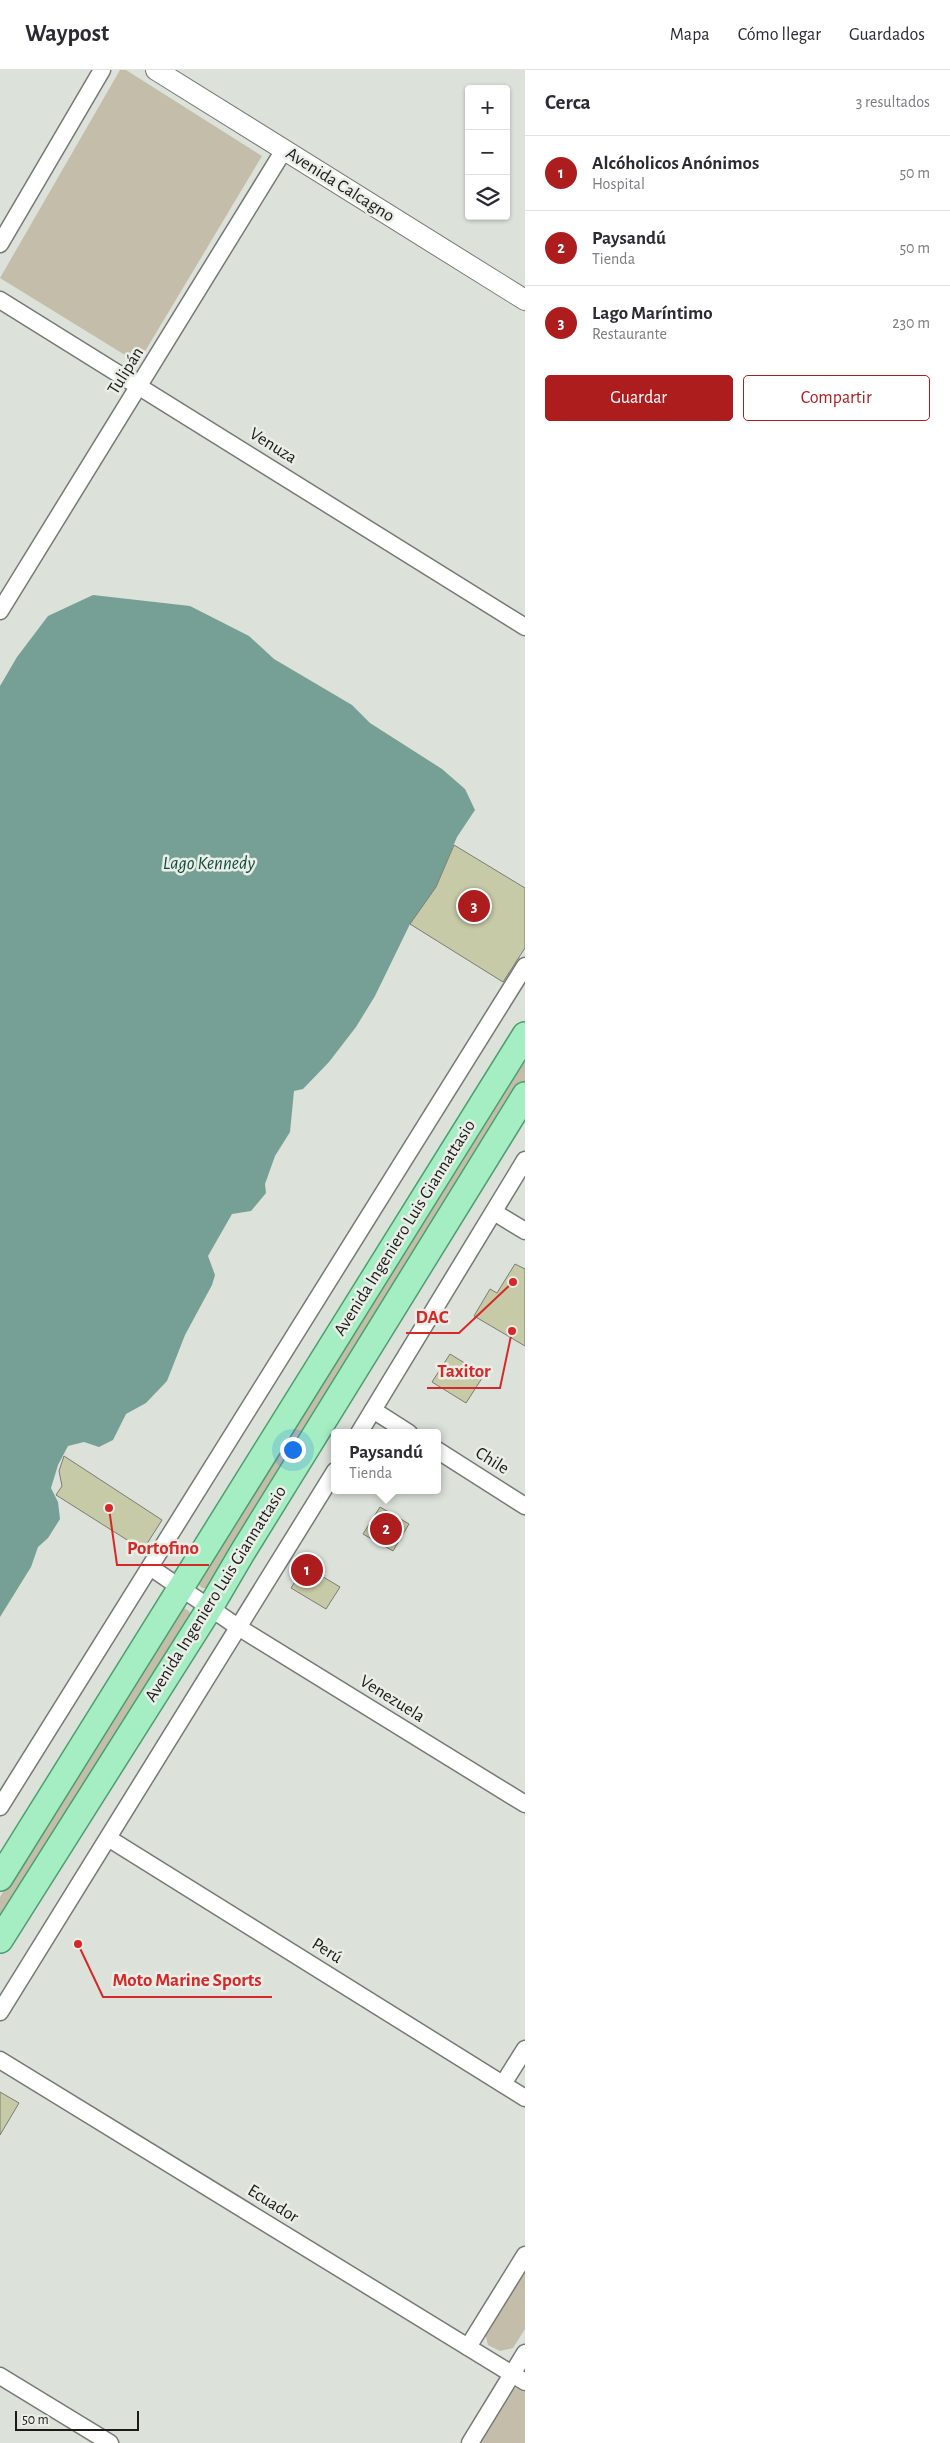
<!DOCTYPE html>
<html lang="es">
<meta charset="utf-8">
<style>
body{margin:0;font-family:"Alegreya Sans",sans-serif;background:#f7f7f7;color:#2b2b33}
.controls{position:absolute;right:15px;top:15px;display:grid;overflow:hidden;border-radius:5px;box-shadow:0 1px 4px #0004}
.controls button{width:45px;height:45px;display:grid;place-items:center;padding:0;border:0;border-bottom:1px solid #e1e1e2;background:#fff;color:#2b2b33;font:25px sans-serif}
.scale{position:absolute;left:15px;bottom:12px;width:124px;box-sizing:border-box;padding-left:5px;border:2px solid #1a1b19;border-top:0;font-size:14px;line-height:18px;white-space:nowrap;color:#1a1b19;-webkit-text-stroke:4px #eaeee7;paint-order:stroke}
.you{position:absolute;left:292px;top:1379px;width:18px;height:18px;margin:-12px;border:4px solid #fff;border-radius:50%;background:#1a73e8;box-shadow:0 0 0 8px #1a73e833}
.badge{display:grid;place-items:center;width:32px;height:32px;border-radius:50%;background:#ae1d1d;color:#fff;font-size:16px;font-weight:700}
.pin{position:absolute;translate:-50% -50%;border:2px solid #fff;box-shadow:0 1px 5px #0006}
.popup{position:absolute;left:331px;top:1359px;width:110px;height:65px;box-sizing:border-box;display:grid;place-content:center;border-radius:5px;background:#fff;filter:drop-shadow(0 1px 4px #0005);font-size:16px;white-space:nowrap;color:#7c7c81}
.popup b{font-size:19px;color:#2b2b33}
.popup::after{content:'';position:absolute;left:50%;top:100%;margin-left:-10px;border:10px solid transparent;border-top-color:#fff}
.list{margin:0;padding:0;list-style:none}
h2{display:flex;justify-content:space-between;align-items:center;height:65px;margin:0;padding:0 20px;font-size:21px}
h2 small{font-size:16px;font-weight:400;color:#7c7c81}
.list li{display:grid;grid-template-columns:32px 1fr auto;gap:15px;align-items:center;box-sizing:border-box;height:75px;padding:0 20px;border-top:1px solid #e1e1e2}
.list b{display:block;font-size:19px;white-space:nowrap}
.list p{margin:0;font-size:16px;white-space:nowrap;color:#7c7c81}
.list em{font-size:16px;font-style:normal;color:#7c7c81}
.actions{display:flex;gap:10px;padding:15px 20px}
.actions a{flex:1;padding:11px 0;border:1px solid #ae1d1d;border-radius:5px;text-align:center;font-size:18px;color:#ae1d1d}
.actions .main{background:#ae1d1d;color:#fff}
.icon{flex:none;width:28px;height:28px;fill:none;stroke:currentColor;stroke-width:2;stroke-linecap:round;stroke-linejoin:round}
.map{position:relative;flex:none;width:525px;height:2373px;overflow:hidden}
header{display:flex;align-items:center;gap:30px;box-sizing:border-box;height:70px;padding:0 25px;background:#fff;border-bottom:1px solid #e1e1e2}
header strong{font-size:24px}
nav{display:flex;gap:28px;margin-inline-start:auto;font-size:18px}
main{display:flex}
aside{flex:1;background:#fff}
.map>svg:first-child{display:block}
.green{fill:#c4bda9}
.water{fill:#76a095}
.building{fill:#c6caa6;stroke:#7b7c75}
.lines{fill:none;stroke-linecap:round;stroke-linejoin:round}
.minor-casing{stroke:#767a74;stroke-width:19}
.tertiary-casing{stroke:#767a74;stroke-width:22}
.primary-casing{stroke:#4d9d6e;stroke-width:28}
.minor{stroke:#fff;stroke-width:16}
.tertiary{stroke:#fff;stroke-width:20}
.primary{stroke:#a5eec4;stroke-width:25}
.labels{text-anchor:middle;dominant-baseline:central;stroke-width:5;stroke-linejoin:round;paint-order:stroke}
.street-label{font-size:18px;fill:#1a1b19;stroke:#eaeee7}
.water-label{font-size:19px;font-style:italic;fill:#0f4c40;stroke:#eaeee7}
.leader{fill:none;stroke:#d62828;stroke-width:2}
.callout-dot{fill:#d62828;stroke:#eaeee7;stroke-width:2}
.callout-label{font-size:19px;text-anchor:middle;font-weight:bold;fill:#d62828;stroke:#eaeee7;stroke-width:5;stroke-linejoin:round;paint-order:stroke}
</style>
<header>
<strong>Waypost</strong>
<nav><a>Mapa</a><a>Cómo llegar</a><a>Guardados</a></nav>
</header>
<main>
<div class="map">
<svg width="525" height="2373" viewBox="0 0 525 2373">
<rect width="100%" height="100%" fill="#dce1da"/>
<g class="green">
<polygon points="120,0 126,0 262,86 138,293 0,208"/>
<polygon points="525,982 525,1013 209,1518 202,1518 198,1514 198,1509"/>
<polygon points="184,1538 189,1541 191,1546 0,1854 0,1827 178,1539"/>
<polygon points="525,2200 525,2259 513,2278 500,2281 488,2275 485,2263"/>
<polygon points="515,2318 525,2322 525,2373 481,2373 511,2321"/>
</g>
<polygon class="water" points="93,525 190,536 249,566 274,589 352,635 370,653 442,699 465,719 475,740 457,767 436,817 410,854 375,926 356,957 329,992 303,1019 294,1021 290,1062 275,1086 265,1114 266,1123 251,1141 232,1144 208,1186 215,1205 212,1215 185,1265 167,1311 146,1333 126,1344 113,1370 99,1377 84,1372 68,1376 58,1395 51,1418 58,1432 60,1449 48,1468 38,1477 31,1497 0,1547 0,616 17,587 48,546"/>
<g class="building">
<polygon points="454,775 525,818 525,878 503,912 410,854 436,817"/>
<polygon points="515,1194 525,1199 525,1276 474,1246 490,1219 497,1223"/>
<polygon points="450,1284 484,1305 466,1333 432,1312"/>
<polygon points="64,1386 162,1450 143,1480 56,1425 62,1416 59,1401"/>
<polygon points="380,1437 409,1454 393,1481 363,1464"/>
<polygon points="309,1489 324,1498 320,1505 340,1517 326,1539 291,1518"/>
<polygon points="0,2022 19,2033 0,2065"/>
</g>
<g class="lines">
<g class="minor-casing">
<g id="minor">
<polyline points="0,174 102,0"/>
<polyline points="0,230 525,557"/>
<polyline points="0,541 284,80"/>
<polyline points="494,1142 525,1161"/>
<polyline points="373,1340 409,1363"/>
<polyline points="359,1363 525,1090"/>
<polyline points="437,1380 525,1436"/>
<polyline points="150,1497 238,1557 525,1734"/>
<polyline points="0,1737 525,896"/>
<polyline points="108,1768 525,2028"/>
<polyline points="0,1942 335,1401"/>
<polyline points="0,1990 525,2312"/>
<polyline points="503,2014 525,1979"/>
<polyline points="468,2277 525,2185"/>
<polyline points="0,2306 110,2373"/>
<polyline points="470,2373 525,2283"/>
</g>
</g>
<g class="tertiary-casing">
<polyline id="tertiary" points="156,0 525,230"/>
</g>
<g class="primary-casing">
<g id="primary">
<polyline points="0,1808 525,965"/>
<polyline points="0,1870 211,1536 242,1483 525,1025"/>
</g>
</g>
<use href="#minor" class="minor"/>
<use href="#tertiary" class="tertiary"/>
<use href="#primary" class="primary"/>
</g>
<g class="labels">
<g class="street-label">
<text transform="translate(340 115) rotate(32)">Avenida Calcagno</text>
<text transform="translate(126 301) rotate(-58)">Tulipán</text>
<text transform="translate(273 376) rotate(32)">Venuza</text>
<text transform="translate(405 1158) rotate(-58)">Avenida Ingeniero Luis Giannattasio</text>
<text transform="translate(492 1391) rotate(32)">Chile</text>
<text transform="translate(216 1524) rotate(-58)">Avenida Ingeniero Luis Giannattasio</text>
<text transform="translate(392 1629) rotate(32)">Venezuela</text>
<text transform="translate(327 1881) rotate(32)">Perú</text>
<text transform="translate(273 2134) rotate(32)">Ecuador</text>
</g>
<g class="water-label">
<text x="209" y="793">Lago Kennedy</text>
</g>
</g>
<path class="leader" d="M513 1212L459 1263H406M512 1261L500 1318H427M109 1438L117 1495H209M78 1874L103 1927H272"/>
<g class="callout-dot">
<circle cx="513" cy="1212" r="5"/>
<circle cx="512" cy="1261" r="5"/>
<circle cx="109" cy="1438" r="5"/>
<circle cx="78" cy="1874" r="5"/>
</g>
<g class="callout-label">
<text x="432" y="1253">DAC</text>
<text x="464" y="1307">Taxitor</text>
<text x="163" y="1484">Portofino</text>
<text x="187" y="1916">Moto Marine Sports</text>
</g>
</svg>
<div class="controls">
<button>+</button>
<button>−</button>
<button><svg class="icon" aria-label="layers" viewBox="0 0 24 24"><path d="M12 4l9 5-9 5-9-5zM3 14l9 5 9-5"/></svg></button>
</div>
<div class="scale">50 m</div>
<div class="you"></div>
<div class="pin badge" style="left:307px;top:1500px">1</div>
<div class="pin badge" style="left:386px;top:1459px">2</div>
<div class="popup"><b>Paysandú</b>Tienda</div>
<div class="pin badge" style="left:474px;top:836px">3</div>
</div>
<aside>
<h2>Cerca<small>3 resultados</small></h2>
<ul class="list">
<li><span class="badge">1</span><div><b>Alcóholicos Anónimos</b><p>Hospital</p></div><em>50 m</em></li>
<li><span class="badge">2</span><div><b>Paysandú</b><p>Tienda</p></div><em>50 m</em></li>
<li><span class="badge">3</span><div><b>Lago Maríntimo</b><p>Restaurante</p></div><em>230 m</em></li>
</ul>
<div class="actions"><a class="main">Guardar</a><a>Compartir</a></div>
</aside>
</main>
